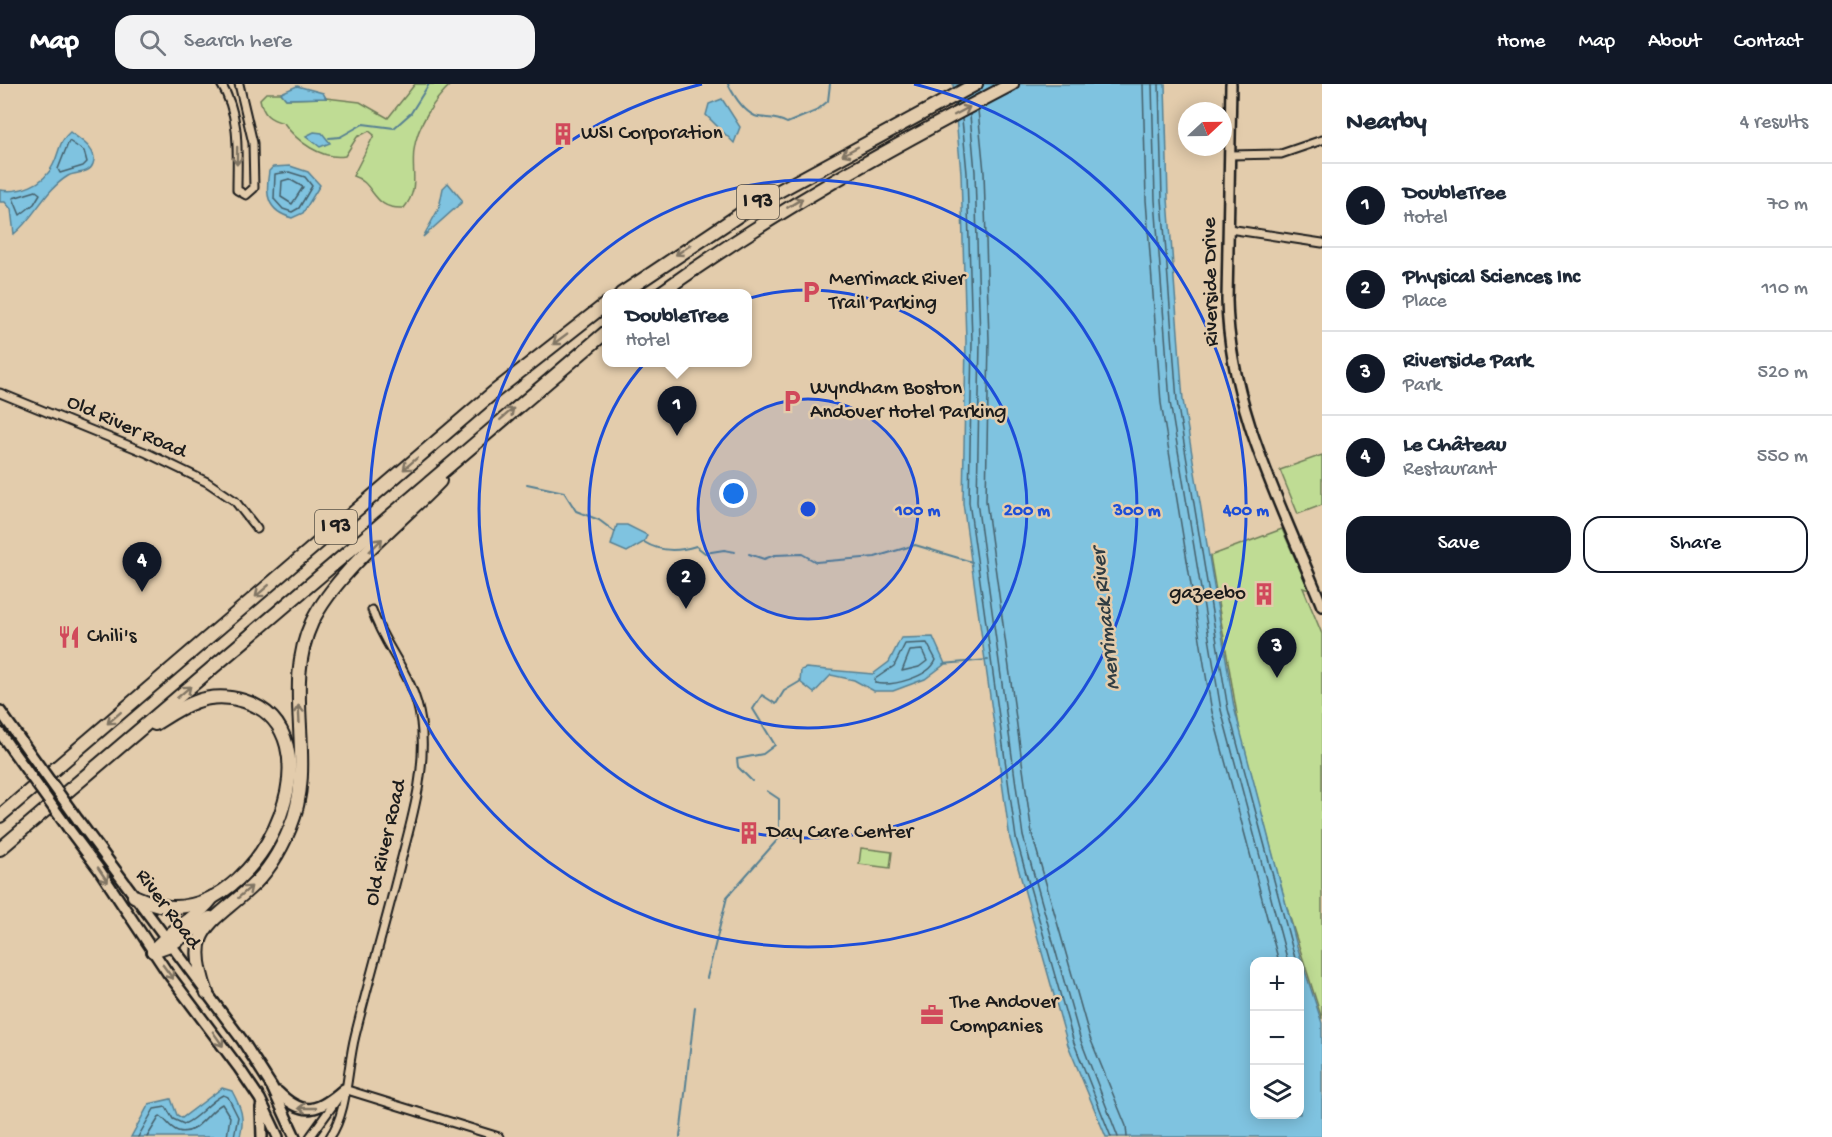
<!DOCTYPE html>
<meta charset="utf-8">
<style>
body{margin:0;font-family:"Gochi Hand",sans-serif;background:#f2f2f3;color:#1f2937}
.controls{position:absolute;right:18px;bottom:18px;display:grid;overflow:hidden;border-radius:12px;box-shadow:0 3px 15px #0003}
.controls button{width:54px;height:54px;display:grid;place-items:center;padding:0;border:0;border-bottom:2px solid #e0e1e3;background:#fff;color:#1f2937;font:30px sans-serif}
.compass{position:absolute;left:1178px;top:18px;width:54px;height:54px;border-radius:50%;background:#fff;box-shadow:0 3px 15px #0003;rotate:68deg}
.you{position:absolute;left:734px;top:410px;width:21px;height:21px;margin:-15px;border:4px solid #fff;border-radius:50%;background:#1a73e8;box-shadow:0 0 0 9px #1a73e833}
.badge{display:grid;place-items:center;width:39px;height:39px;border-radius:50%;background:#111827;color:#fff;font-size:20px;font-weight:700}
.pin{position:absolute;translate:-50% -50px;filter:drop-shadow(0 2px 3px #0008)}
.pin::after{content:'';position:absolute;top:32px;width:21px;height:18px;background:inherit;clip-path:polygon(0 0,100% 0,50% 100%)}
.popup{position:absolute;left:602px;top:205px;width:150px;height:78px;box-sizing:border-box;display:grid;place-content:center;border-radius:12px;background:#fff;filter:drop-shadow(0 2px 4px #0005);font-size:20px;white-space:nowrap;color:#747a83}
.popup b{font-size:22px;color:#1f2937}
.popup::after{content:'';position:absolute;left:50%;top:100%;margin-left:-12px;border:12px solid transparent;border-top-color:#fff}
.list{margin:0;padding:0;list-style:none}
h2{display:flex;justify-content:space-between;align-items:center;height:78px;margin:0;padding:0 24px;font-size:26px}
h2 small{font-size:20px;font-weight:400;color:#747a83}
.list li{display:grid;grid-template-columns:39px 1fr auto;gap:18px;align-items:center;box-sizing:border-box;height:84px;padding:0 24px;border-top:2px solid #e0e1e3}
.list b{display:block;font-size:22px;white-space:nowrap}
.list p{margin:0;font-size:20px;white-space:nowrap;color:#747a83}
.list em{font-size:20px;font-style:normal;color:#747a83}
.actions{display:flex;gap:12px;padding:18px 24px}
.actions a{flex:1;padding:14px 0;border:2px solid #111827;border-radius:18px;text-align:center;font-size:21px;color:#111827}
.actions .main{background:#111827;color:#fff}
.icon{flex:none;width:33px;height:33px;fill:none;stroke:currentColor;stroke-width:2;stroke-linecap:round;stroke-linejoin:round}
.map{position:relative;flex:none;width:1322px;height:1053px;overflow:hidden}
header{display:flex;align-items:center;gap:36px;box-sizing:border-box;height:84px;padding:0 30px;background:#111827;color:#fff}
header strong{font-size:28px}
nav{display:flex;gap:33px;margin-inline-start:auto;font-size:21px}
.search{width:420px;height:54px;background:#f2f2f3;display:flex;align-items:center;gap:15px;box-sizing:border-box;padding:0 21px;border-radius:18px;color:#747a83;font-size:22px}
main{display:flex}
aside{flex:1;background:#fff}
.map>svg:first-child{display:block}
.green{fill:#bfdc94;stroke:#6e7c58;stroke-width:1.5}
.water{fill:#7fc3e0;stroke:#578092;stroke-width:1.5;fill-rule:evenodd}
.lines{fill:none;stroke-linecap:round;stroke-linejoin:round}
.shore{stroke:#445f6a;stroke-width:1.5}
.stream{stroke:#578092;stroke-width:2}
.minor-casing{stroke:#1c1c1c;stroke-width:11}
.secondary-casing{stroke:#1c1c1c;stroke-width:14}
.motorway-casing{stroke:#1c1c1c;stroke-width:16}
.minor{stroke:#e3ccac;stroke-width:7}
.secondary{stroke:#e3ccac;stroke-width:9}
.motorway{stroke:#e3ccac;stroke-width:12}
.secondary-bridge-casing{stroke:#1c1c1c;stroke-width:14;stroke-linecap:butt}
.secondary-bridge{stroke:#e3ccac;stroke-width:9}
.oneway{stroke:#807464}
.ring{fill:none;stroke:#1d4ed8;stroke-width:3}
.labels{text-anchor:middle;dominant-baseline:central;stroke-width:5;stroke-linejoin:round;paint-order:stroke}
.shield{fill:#e3ccac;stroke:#585147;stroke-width:1.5}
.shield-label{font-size:20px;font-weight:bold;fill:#1c1c1c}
.poi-label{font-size:21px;fill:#1c1c1c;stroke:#e3ccac;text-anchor:start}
.street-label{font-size:21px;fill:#1c1c1c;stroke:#e3ccac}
.water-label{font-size:22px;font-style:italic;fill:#303d43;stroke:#e3ccac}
.centre{fill:#1d4ed8;stroke:#e3ccac;stroke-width:3}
.ring-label{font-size:18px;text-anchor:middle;font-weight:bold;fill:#1d4ed8;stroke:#e3ccac;stroke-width:5;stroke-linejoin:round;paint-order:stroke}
</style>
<header>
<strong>Map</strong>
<div class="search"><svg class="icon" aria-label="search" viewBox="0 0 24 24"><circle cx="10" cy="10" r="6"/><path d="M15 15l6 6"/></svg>Search here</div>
<nav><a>Home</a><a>Map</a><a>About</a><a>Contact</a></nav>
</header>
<main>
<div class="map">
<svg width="1322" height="1053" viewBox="0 0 1322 1053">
<rect width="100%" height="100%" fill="#e3ccac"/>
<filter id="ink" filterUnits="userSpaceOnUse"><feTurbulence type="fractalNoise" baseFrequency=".0167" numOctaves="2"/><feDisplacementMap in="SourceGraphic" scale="12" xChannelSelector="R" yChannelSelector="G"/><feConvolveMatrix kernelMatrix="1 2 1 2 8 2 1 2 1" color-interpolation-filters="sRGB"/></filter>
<g filter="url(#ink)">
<g class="green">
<path d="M415,0H451C434,16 417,42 414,66C411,90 420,104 404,124C371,126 376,99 353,92L374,51L369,47L357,53L345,72C322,76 296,57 284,39C269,35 263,31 260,15L266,9H281L286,15L326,14L360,18L388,34Z"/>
<polygon points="1322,371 1322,421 1298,430 1280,386"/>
<polygon points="1282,445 1309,506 1303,504 1322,550 1322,935 1285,818 1240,648 1210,472"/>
<polygon points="861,764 892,768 890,784 859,780"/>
</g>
<g class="water">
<path d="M953,0H1165L1168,115L1183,316L1234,623L1297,862L1322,939V1053H1106L1068,961L1010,755L963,419L966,257L961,89ZM1254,878H1300V1030H1254Z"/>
<polygon points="297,2 323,9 326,14 286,15 281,9"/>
<polygon points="722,15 740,43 734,59 706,31 709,20"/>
<path d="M70,48C79,55 99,66 93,80C89,91 76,87 68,92C45,106 35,133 14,150L11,125L5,118H0V106C20,109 44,101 53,81C60,68 58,58 70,48Z"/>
<polygon points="314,48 322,49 330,59 320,63 306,52"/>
<path d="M290,82L308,88L320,101L303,129L292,134C267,127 265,111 269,87L273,83Z"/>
<polygon points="448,99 462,116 461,119 423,153 439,124 443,104"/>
<polygon points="617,441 627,441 647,451 644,458 627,468 611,461"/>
<polygon points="933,553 945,580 925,595 893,607 874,607 854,596 831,591 814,609 800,598 801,586 806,584 873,590 889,578 901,554"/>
<path d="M222,1004L232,1007C241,1024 245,1033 240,1053H131L149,1020L171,1015L177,1031L182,1034Z"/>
</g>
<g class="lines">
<g class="shore">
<polyline points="1143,0 1146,116 1161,319 1212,628 1279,878"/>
<polyline points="1152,0 1155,116 1170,318 1221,626 1288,878"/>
<polyline points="1159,0 1162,115 1177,317 1228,625 1296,878"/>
<polyline points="978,26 984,88 989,256 986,417 1032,750 1090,954 1126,1042 1127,1053"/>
<polyline points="970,31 975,88 980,257 977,418 1023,752 1081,957 1118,1053"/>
<polyline points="962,35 967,89 972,257 969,418 1016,754 1074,959 1111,1053"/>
<polygon points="69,57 84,67 87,78 83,82 60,89 58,85"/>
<polygon points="289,88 305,93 312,102 299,124 292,128 283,125 274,115 275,90"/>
<polygon points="289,95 303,103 292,120 281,113 282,97"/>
<polygon points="36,107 40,110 34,120 20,131 13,114"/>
<path d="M927,559L936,576C929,593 892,603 875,599V595L894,582L905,560Z"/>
<polygon points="922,566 927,577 919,583 902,587 910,567"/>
<path d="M138,1053L154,1025L166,1023L173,1035L184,1040C199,1034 208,1018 223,1011L228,1013L238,1033L234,1053"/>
<path d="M147,1053L160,1032C166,1035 169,1044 178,1047C196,1053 208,1027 222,1020L230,1033L227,1053"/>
</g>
<g class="stream">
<path d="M728,0C734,12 742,26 755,32C765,36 773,31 787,39L816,27L828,17L830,0"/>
<polyline points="329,54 340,53 363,40 394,44 411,29 429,0"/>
<polyline points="527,400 564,408 576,427 599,436 615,448"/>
<path d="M644,458C660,468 677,468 696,462L705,469L724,466L735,468"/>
<polyline points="749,470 764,475 775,471 802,470 816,478 875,473 915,461 972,478"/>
<polyline points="943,580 988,576"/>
<polyline points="752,697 738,683 737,675 763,670 775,661 753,625 762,611 776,620 784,607 801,597"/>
<polyline points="707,894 727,813 779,754 779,715 767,707"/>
<polyline points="680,1053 695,923"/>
</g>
<g class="minor-casing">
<g id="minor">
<path d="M221,0C241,32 237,70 237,106L246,111L254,104L253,59L239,0"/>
<polyline points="1230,71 1281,70 1322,56"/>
<polyline points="1229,145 1322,159"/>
<polyline points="0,309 147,369 207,398 235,417 257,445"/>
<polyline points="344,1005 499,1053"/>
<polyline points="310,1053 341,1010"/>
<path d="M330,1053C348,1028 347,983 355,952C369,895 386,838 400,781C412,734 427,686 421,638C414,589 386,568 372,526"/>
</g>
</g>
<g class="secondary-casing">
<g id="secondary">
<path d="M1231,0L1227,216C1229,324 1283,424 1322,522"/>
<polyline points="0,627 22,658"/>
<polyline points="0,649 12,666"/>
<polyline points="78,736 242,956 272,1003 295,1053"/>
<polyline points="68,744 98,784 167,888 239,984 260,1015 278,1053"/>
<path d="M278,1008C304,1034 319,1027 344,1005"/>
<polyline points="261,1023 262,1053"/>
</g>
</g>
<g class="motorway-casing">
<g id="motorway">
<polyline points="621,210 757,119 976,0"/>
<path d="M659,210C771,129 890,64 1012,0"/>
<polyline points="0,732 494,308 606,220"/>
<polyline points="0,765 606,248"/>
<path d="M134,812C146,817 160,823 174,823C268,823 340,647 244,617C228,612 211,612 195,618C181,623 168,632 155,640"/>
<path d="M153,867C170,845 197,835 213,813"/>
<polyline points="153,867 170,861 210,834"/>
<path d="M207,909C184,845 209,842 250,804C268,788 281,766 290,744C318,677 281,604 312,538C336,488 401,438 440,397"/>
</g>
</g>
<use href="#minor" class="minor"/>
<use href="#secondary" class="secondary"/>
<use href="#motorway" class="motorway"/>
<g class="secondary-bridge-casing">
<g id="secondary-bridge">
<polyline points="22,658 78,736"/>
<polyline points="12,666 68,744"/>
</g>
</g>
<use href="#secondary-bridge" class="secondary-bridge"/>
</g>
<defs><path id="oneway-shaft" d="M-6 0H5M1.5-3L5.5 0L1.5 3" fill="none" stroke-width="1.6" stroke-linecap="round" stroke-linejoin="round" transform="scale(1.5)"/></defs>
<g class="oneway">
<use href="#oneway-shaft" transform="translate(962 27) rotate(-28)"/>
<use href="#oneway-shaft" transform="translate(850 67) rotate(152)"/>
<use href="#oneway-shaft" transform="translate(237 72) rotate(91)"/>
<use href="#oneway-shaft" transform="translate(795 119) rotate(-31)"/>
<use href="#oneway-shaft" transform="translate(683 166) rotate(146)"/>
<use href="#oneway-shaft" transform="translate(560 255) rotate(143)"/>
<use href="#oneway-shaft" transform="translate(507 330) rotate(-41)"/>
<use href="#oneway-shaft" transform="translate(410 380) rotate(139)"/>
<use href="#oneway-shaft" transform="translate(376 461) rotate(-45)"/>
<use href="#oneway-shaft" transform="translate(262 507) rotate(139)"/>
<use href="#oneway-shaft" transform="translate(184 608) rotate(-41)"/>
<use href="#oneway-shaft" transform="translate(299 630) rotate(-93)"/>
<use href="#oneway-shaft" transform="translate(114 634) rotate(139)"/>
<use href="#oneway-shaft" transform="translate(103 791) rotate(56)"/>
<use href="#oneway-shaft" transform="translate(245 808) rotate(-41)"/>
<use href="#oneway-shaft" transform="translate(168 888) rotate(54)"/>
<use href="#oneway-shaft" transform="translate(218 955) rotate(55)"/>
<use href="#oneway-shaft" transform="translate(307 1024) rotate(-180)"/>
</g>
</g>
<circle cx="808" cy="425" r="110" fill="#1d4ed8" fill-opacity=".12"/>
<g class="ring">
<circle cx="808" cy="425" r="110"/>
<circle cx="808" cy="425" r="219"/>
<circle cx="808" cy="425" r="329"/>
<path d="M914 0A438 438 0 1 1 702 0"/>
</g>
<defs>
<g id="building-bare" transform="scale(1.8)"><path d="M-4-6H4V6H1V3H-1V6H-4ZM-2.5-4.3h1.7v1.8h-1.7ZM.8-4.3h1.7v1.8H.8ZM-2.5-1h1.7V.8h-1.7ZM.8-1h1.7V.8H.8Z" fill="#d1495b" stroke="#e3ccac" stroke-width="2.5" paint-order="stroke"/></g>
<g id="parking-bare" transform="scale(1.8)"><path d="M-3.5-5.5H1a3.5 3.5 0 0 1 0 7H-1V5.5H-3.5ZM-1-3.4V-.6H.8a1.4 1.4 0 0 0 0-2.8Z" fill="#d1495b" stroke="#e3ccac" stroke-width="2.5" paint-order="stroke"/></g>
<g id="restaurant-bare" transform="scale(1.8)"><path d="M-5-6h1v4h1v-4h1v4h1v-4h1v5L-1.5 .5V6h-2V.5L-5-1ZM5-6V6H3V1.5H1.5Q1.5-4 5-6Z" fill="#d1495b" stroke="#e3ccac" stroke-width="2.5" paint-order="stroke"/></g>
<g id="office-bare" transform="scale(1.8)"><path d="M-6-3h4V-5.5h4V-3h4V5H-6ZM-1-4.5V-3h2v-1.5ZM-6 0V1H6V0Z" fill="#d1495b" stroke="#e3ccac" stroke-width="2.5" paint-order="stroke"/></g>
</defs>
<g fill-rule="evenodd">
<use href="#building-bare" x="563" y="50"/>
<use href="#parking-bare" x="811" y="208"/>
<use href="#parking-bare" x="792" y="317"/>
<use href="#building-bare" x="1264" y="510"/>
<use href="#restaurant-bare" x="69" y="553"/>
<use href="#building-bare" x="749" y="749"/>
<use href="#office-bare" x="932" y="931"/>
</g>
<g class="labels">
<g class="shield">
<rect x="737" y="101" width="42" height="34" rx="4.5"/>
<rect x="315" y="426" width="42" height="34" rx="4.5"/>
</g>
<g class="shield-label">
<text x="758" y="118">I 93</text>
<text x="336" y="443">I 93</text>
</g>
<g class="poi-label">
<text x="581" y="50">WSI Corporation</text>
<text x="829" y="196">Merrimack River<tspan x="829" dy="24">Trail Parking</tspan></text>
<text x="810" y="305">Wyndham Boston<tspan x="810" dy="24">Andover Hotel Parking</tspan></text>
<text x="1246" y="510" text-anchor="end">gazeebo</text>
<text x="87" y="553">Chili's</text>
<text x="767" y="749">Day Care Center</text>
<text x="950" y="919">The Andover<tspan x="950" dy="24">Companies</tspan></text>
</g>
<g class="street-label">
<text transform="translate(1212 198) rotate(-91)">Riverside Drive</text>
<text transform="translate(126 344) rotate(24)">Old River Road</text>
<text transform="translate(387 759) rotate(-77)">Old River Road</text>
<text transform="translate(167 826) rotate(53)">River Road</text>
</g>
<g class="water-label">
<text transform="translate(1107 535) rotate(-96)">Merrimack River</text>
</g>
</g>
<circle cx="808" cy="425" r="9" class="centre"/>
<g class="ring-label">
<text x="918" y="431">100 m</text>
<text x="1027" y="431">200 m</text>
<text x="1137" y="431">300 m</text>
<text x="1246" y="431">400 m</text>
</g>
</svg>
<div class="controls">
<button>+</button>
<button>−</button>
<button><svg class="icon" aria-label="layers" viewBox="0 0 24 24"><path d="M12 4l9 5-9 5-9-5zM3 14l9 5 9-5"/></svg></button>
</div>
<svg class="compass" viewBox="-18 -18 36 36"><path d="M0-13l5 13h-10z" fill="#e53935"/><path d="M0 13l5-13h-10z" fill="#747a83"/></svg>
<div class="you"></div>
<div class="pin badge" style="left:677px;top:352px">1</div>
<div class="popup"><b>DoubleTree</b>Hotel</div>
<div class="pin badge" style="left:686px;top:525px">2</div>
<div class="pin badge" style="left:1277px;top:594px">3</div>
<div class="pin badge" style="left:142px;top:508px">4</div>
</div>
<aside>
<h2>Nearby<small>4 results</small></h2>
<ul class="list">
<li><span class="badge">1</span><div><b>DoubleTree</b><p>Hotel</p></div><em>70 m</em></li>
<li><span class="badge">2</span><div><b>Physical Sciences Inc</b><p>Place</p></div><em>110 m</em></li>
<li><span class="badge">3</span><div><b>Riverside Park</b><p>Park</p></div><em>520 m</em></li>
<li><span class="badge">4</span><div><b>Le Château</b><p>Restaurant</p></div><em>550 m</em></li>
</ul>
<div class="actions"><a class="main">Save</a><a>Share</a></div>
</aside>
</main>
